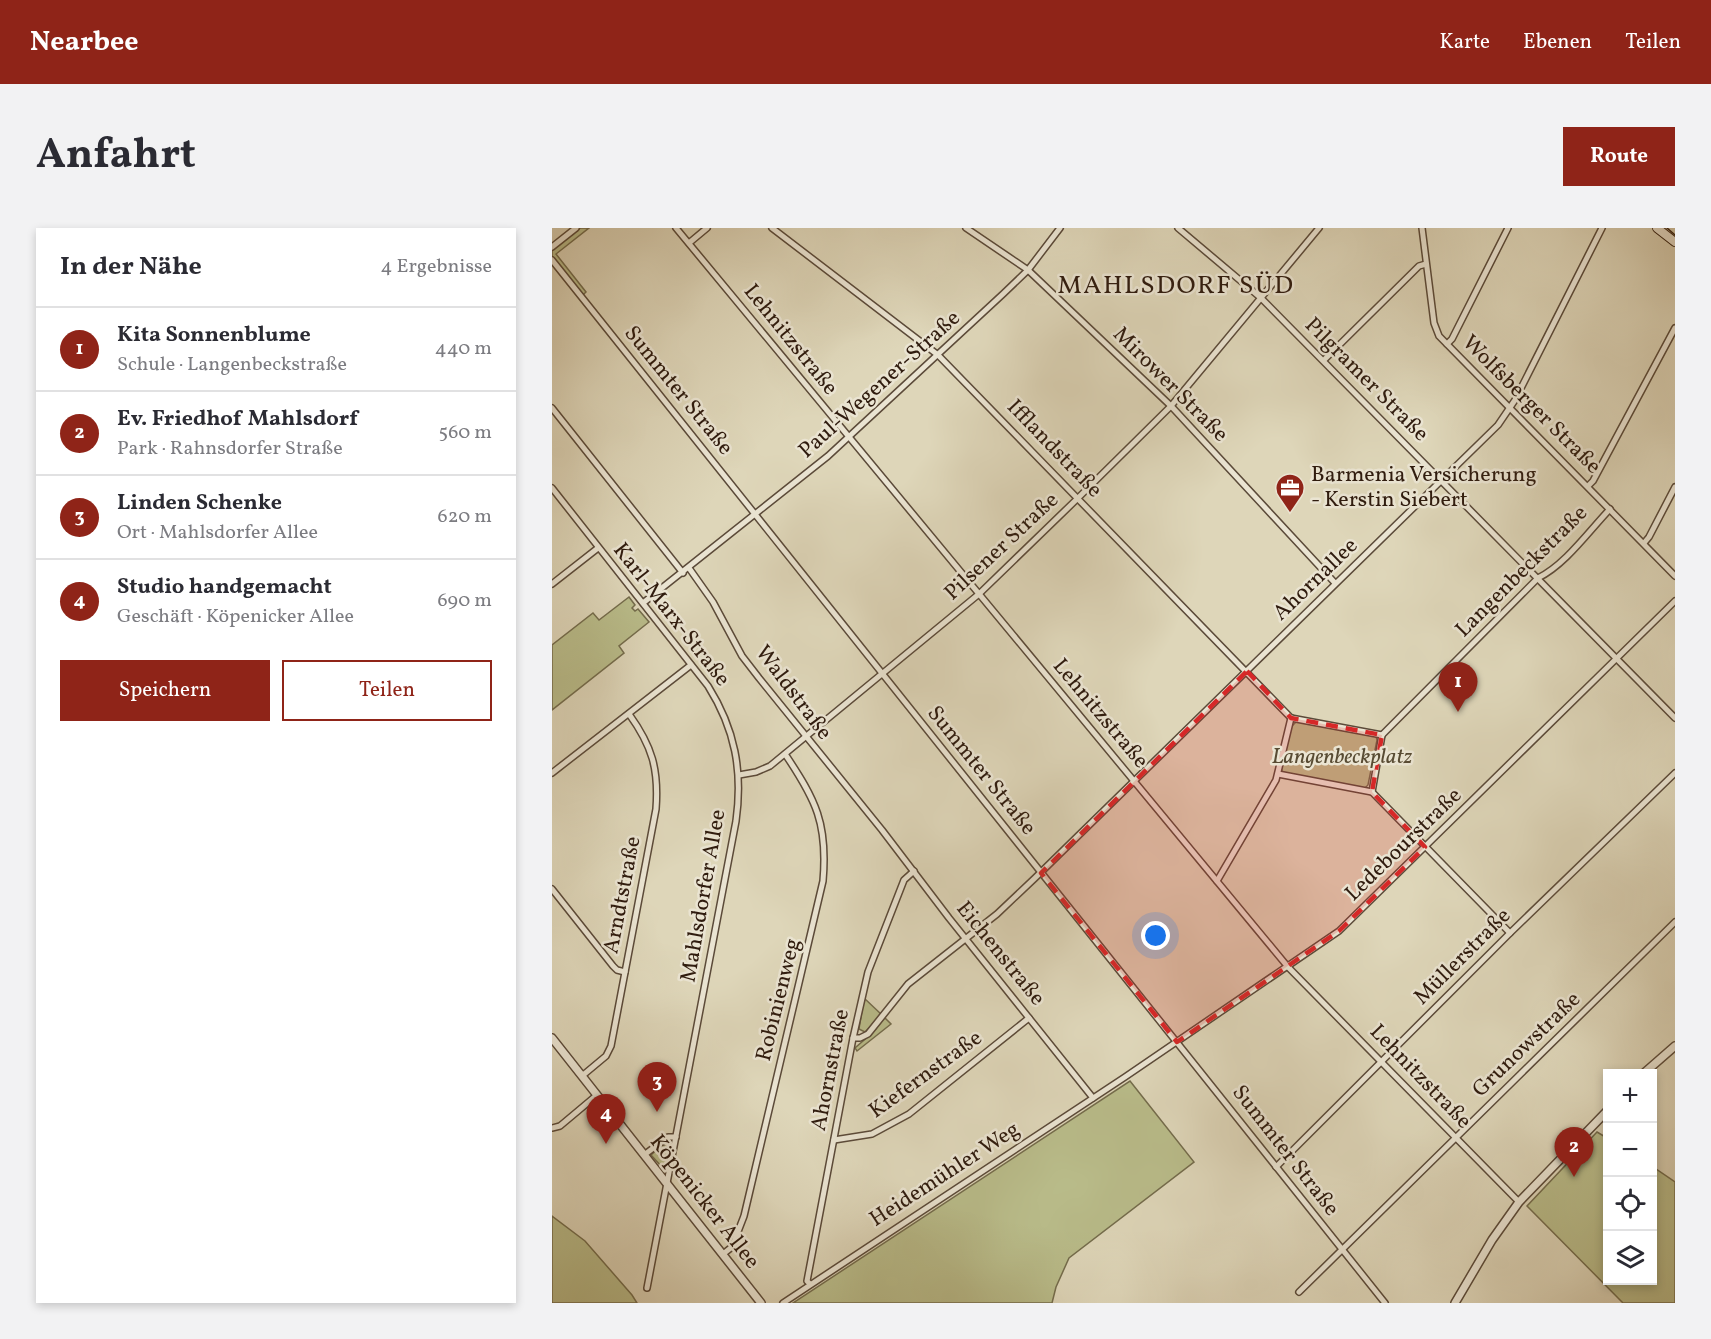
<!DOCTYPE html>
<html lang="de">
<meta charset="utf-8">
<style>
body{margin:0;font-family:Vollkorn,serif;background:#f2f2f3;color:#2b2b33}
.controls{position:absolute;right:18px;bottom:18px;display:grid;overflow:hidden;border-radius:0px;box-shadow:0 3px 9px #0003}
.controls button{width:54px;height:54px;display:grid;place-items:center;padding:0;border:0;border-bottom:2px solid #e1e1e2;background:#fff;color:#2b2b33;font:30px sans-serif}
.you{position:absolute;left:604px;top:708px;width:21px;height:21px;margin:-15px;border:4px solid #fff;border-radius:50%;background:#1a73e8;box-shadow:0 0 0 9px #1a73e833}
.badge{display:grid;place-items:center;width:39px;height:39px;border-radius:50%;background:#8f2418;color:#fff;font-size:20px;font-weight:700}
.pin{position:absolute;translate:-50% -50px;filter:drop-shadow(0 2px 3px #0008)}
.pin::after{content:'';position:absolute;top:32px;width:21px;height:18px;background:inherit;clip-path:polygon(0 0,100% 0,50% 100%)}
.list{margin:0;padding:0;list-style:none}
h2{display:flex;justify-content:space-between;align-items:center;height:78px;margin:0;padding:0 24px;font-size:26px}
h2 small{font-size:20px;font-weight:400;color:#7c7c81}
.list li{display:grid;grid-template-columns:39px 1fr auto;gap:18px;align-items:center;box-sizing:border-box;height:84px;padding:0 24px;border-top:2px solid #e1e1e2}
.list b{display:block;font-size:22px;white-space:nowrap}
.list p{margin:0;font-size:20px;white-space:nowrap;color:#7c7c81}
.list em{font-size:20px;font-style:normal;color:#7c7c81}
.actions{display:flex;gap:12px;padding:18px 24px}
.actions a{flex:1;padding:14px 0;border:2px solid #8f2418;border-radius:0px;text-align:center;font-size:21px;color:#8f2418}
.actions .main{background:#8f2418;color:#fff}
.icon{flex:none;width:33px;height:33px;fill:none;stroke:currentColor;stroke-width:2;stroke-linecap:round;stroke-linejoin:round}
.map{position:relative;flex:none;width:1123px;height:1075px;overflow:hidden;border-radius:0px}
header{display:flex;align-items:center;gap:36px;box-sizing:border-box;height:84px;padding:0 30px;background:#8f2418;color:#fff}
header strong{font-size:28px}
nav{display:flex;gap:33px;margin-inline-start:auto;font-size:21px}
.intro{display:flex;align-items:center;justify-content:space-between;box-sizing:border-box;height:144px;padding:0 36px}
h1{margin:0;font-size:42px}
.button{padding:15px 27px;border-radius:0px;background:#8f2418;color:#fff;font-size:21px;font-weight:700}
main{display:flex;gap:36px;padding:0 36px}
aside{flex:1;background:#fff;border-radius:0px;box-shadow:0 3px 9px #0003}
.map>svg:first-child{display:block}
.green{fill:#b9bc8a;stroke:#746c4c;stroke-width:1.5}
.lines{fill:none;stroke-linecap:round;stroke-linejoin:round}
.minor-casing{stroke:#5b4a39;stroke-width:8}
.tertiary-casing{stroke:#5b4a39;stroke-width:10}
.secondary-casing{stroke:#2f1b0e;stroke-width:10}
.minor{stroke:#eae4d2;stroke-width:5}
.tertiary{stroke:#eae4d2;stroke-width:7}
.secondary{stroke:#eae4d2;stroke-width:8}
.tram{stroke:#2f1b0e;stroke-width:1.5}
.marked{fill:#d62828;fill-opacity:0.2;stroke:#d62828;stroke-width:4.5;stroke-dasharray:12 8;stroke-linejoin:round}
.labels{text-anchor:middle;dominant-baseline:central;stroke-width:5;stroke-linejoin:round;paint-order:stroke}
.street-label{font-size:22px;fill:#2f1b0e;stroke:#eae4d2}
.poi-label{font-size:22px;fill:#2f1b0e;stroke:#eae4d2;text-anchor:start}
.park-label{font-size:22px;font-style:italic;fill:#584b33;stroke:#eae4d2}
.quarter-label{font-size:26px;letter-spacing:1.5px;fill:#2f1b0e;stroke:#eae4d2}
</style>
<header>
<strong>Nearbee</strong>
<nav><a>Karte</a><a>Ebenen</a><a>Teilen</a></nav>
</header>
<div class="intro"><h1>Anfahrt</h1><a class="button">Route</a></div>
<main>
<aside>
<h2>In der Nähe<small>4 Ergebnisse</small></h2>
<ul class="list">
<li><span class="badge">1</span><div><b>Kita Sonnenblume</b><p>Schule · Langenbeckstraße</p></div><em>440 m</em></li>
<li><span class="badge">2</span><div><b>Ev. Friedhof Mahlsdorf</b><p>Park · Rahnsdorfer Straße</p></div><em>560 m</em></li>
<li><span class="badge">3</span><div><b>Linden Schenke</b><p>Ort · Mahlsdorfer Allee</p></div><em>620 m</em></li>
<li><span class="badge">4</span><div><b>Studio handgemacht</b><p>Geschäft · Köpenicker Allee</p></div><em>690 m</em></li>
</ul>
<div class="actions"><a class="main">Speichern</a><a>Teilen</a></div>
</aside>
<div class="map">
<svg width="1123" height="1075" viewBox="0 0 1123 1075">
<rect width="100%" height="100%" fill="#ded6b9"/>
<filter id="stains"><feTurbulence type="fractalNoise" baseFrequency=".00333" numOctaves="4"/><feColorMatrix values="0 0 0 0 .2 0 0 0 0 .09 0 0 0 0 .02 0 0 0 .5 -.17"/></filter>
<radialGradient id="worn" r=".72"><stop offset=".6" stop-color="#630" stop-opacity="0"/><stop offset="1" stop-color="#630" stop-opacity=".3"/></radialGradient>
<g class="green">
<polygon points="28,0 37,0 4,26 34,64 31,67 0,28 0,22"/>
<polygon points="77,369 83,377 80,380 83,383 86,381 97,394 67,418 72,425 0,482 0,417 41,385 47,392"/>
<polygon points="745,493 824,508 825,512 816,557 812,561 730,544 729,538 739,499"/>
<polygon points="312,770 330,787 313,804 307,801"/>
<polygon points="332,789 339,796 305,823 303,820 319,806"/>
<polygon points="578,853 642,934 517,1030 504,1059 500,1075 241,1075"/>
<polygon points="1045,904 1055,910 1056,1052 1100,1052 1101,939 1123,954 1123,1075 1071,1075 975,978"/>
<polygon points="110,917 117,920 120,924 116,936 110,939 99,927"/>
<polygon points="0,988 33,1013 80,1067 85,1075 0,1075"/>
</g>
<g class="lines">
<g class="minor-casing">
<g id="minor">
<polyline points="124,0 736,739 967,974"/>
<polyline points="220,0 386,127 739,490"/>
<polyline points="414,0 476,42 619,178 783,355"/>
<polyline points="626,0 709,70 1123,490"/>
<polyline points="870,0 882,95 887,108 1123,348"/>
<polyline points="137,15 155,0"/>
<polyline points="0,19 24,0"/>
<polyline points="0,32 833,1075"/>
<polyline points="895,116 900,111 956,0"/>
<polyline points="772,132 867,38 874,36"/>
<polyline points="0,180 131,345"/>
<polyline points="1036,258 1041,253 1123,100"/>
<path d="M0,260L156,458C183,501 191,543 184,593L95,1060"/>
<polyline points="1092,315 1097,309 1123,259"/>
<polyline points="137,340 161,374 190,428 207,450 330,602 397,690 541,870"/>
<polyline points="0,356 46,320"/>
<polyline points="91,375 276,228 451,66 476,42 508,0"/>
<polyline points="739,490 830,507"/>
<path d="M830,507L986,350C1013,337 1037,303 1058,281"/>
<polyline points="0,545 139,437"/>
<polyline points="726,546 820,564 830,507"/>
<polyline points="187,547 204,544 218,538 427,366 526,270 619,178 767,0"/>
<polyline points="820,564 958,705"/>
<polyline points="665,653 724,552 739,490"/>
<polyline points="0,661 61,738 65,742 73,744"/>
<polyline points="301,810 308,810 316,806 356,756 445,686 483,650 946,197 963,172 1050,0"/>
<path d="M30,848L54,828L59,818L104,581C107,541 100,518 77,486"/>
<polyline points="0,900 8,898 45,867"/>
<polyline points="282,912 320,906 357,886 477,790"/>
<polyline points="92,927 116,909 124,909"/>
<polyline points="724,939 958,705 1123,545"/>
<path d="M171,1026L180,1019L192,988L271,653C276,596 264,572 233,526"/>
<polyline points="258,1056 255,1053 301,810 316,744 352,652 362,643"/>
<polyline points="747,1064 1123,694"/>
<polyline points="231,1075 573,849 787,703 1123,373"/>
</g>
</g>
<g class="tertiary-casing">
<g id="tertiary">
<polyline points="0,810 209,1075"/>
<polyline points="1091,846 1123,818"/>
<polyline points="903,1075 940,1012 967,974 1056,882"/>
</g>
</g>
<g class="secondary-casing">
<polyline id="secondary" points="1105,0 1123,14"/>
</g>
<use href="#minor" class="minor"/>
<use href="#tertiary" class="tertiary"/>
<use href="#secondary" class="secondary"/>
<polyline class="tram" points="1115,0 1123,7"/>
</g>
<path class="marked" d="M695,443L739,490L830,507L820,564L873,619L787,703L625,814L489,645Z"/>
<defs>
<g id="office-pin" transform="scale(1.5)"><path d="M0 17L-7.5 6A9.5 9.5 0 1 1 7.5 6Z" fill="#8f2418" stroke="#eae4d2"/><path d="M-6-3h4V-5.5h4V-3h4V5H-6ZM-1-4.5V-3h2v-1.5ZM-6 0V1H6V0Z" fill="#fff"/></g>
</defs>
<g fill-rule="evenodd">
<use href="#office-pin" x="738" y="260"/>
</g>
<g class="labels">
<g class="street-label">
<text transform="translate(238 112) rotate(51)">Lehnitzstraße</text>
<text transform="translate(814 152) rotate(45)">Pilgramer Straße</text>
<text transform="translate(328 157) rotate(-42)">Paul-Wegener-Straße</text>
<text transform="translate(618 157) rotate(45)">Mirower Straße</text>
<text transform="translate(126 163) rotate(51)">Summter Straße</text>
<text transform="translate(979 177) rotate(45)">Wolfsberger Straße</text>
<text transform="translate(502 221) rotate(46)">Ifflandstraße</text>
<text transform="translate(450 319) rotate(-43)">Pilsener Straße</text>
<text transform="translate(970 344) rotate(-45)">Langenbeckstraße</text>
<text transform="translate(764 352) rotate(-44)">Ahornallee</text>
<text transform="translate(119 387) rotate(52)">Karl-Marx-Straße</text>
<text transform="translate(241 465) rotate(53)">Waldstraße</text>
<text transform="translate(548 486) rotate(50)">Lehnitzstraße</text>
<text transform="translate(429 543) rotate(51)">Summter Straße</text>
<text transform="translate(852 617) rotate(-44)">Ledebourstraße</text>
<text transform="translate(71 667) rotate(-79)">Arndtstraße</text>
<text transform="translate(152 668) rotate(-80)">Mahlsdorfer Allee</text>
<text transform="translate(448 726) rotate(51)">Eichenstraße</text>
<text transform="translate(911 729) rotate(-45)">Müllerstraße</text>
<text transform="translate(227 772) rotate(-76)">Robinienweg</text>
<text transform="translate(975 817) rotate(-44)">Grunowstraße</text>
<text transform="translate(279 842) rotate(-79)">Ahornstraße</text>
<text transform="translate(374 847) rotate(-36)">Kiefernstraße</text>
<text transform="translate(868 849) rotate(46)">Lehnitzstraße</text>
<text transform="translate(733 923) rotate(52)">Summter Straße</text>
<text transform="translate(393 947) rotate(-33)">Heidemühler Weg</text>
<text transform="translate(152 974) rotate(52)">Köpenicker Allee</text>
</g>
<g class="poi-label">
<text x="759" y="247">Barmenia Versicherung<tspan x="759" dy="25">- Kerstin Siebert</tspan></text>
</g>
<g class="park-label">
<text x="790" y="529">Langenbeckplatz</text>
</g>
<g class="quarter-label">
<text x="624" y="58">MAHLSDORF SÜD</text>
</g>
</g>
<rect width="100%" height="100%" filter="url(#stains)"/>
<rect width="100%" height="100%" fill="url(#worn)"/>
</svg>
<div class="controls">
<button>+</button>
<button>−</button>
<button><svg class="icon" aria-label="locate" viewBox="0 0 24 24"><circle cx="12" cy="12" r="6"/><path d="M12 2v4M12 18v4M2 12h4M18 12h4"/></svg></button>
<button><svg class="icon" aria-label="layers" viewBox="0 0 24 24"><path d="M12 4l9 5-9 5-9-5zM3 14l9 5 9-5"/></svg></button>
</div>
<div class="you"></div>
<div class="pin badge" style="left:906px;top:484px">1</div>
<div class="pin badge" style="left:1022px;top:949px">2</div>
<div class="pin badge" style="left:105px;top:884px">3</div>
<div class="pin badge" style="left:54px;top:916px">4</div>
</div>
</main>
